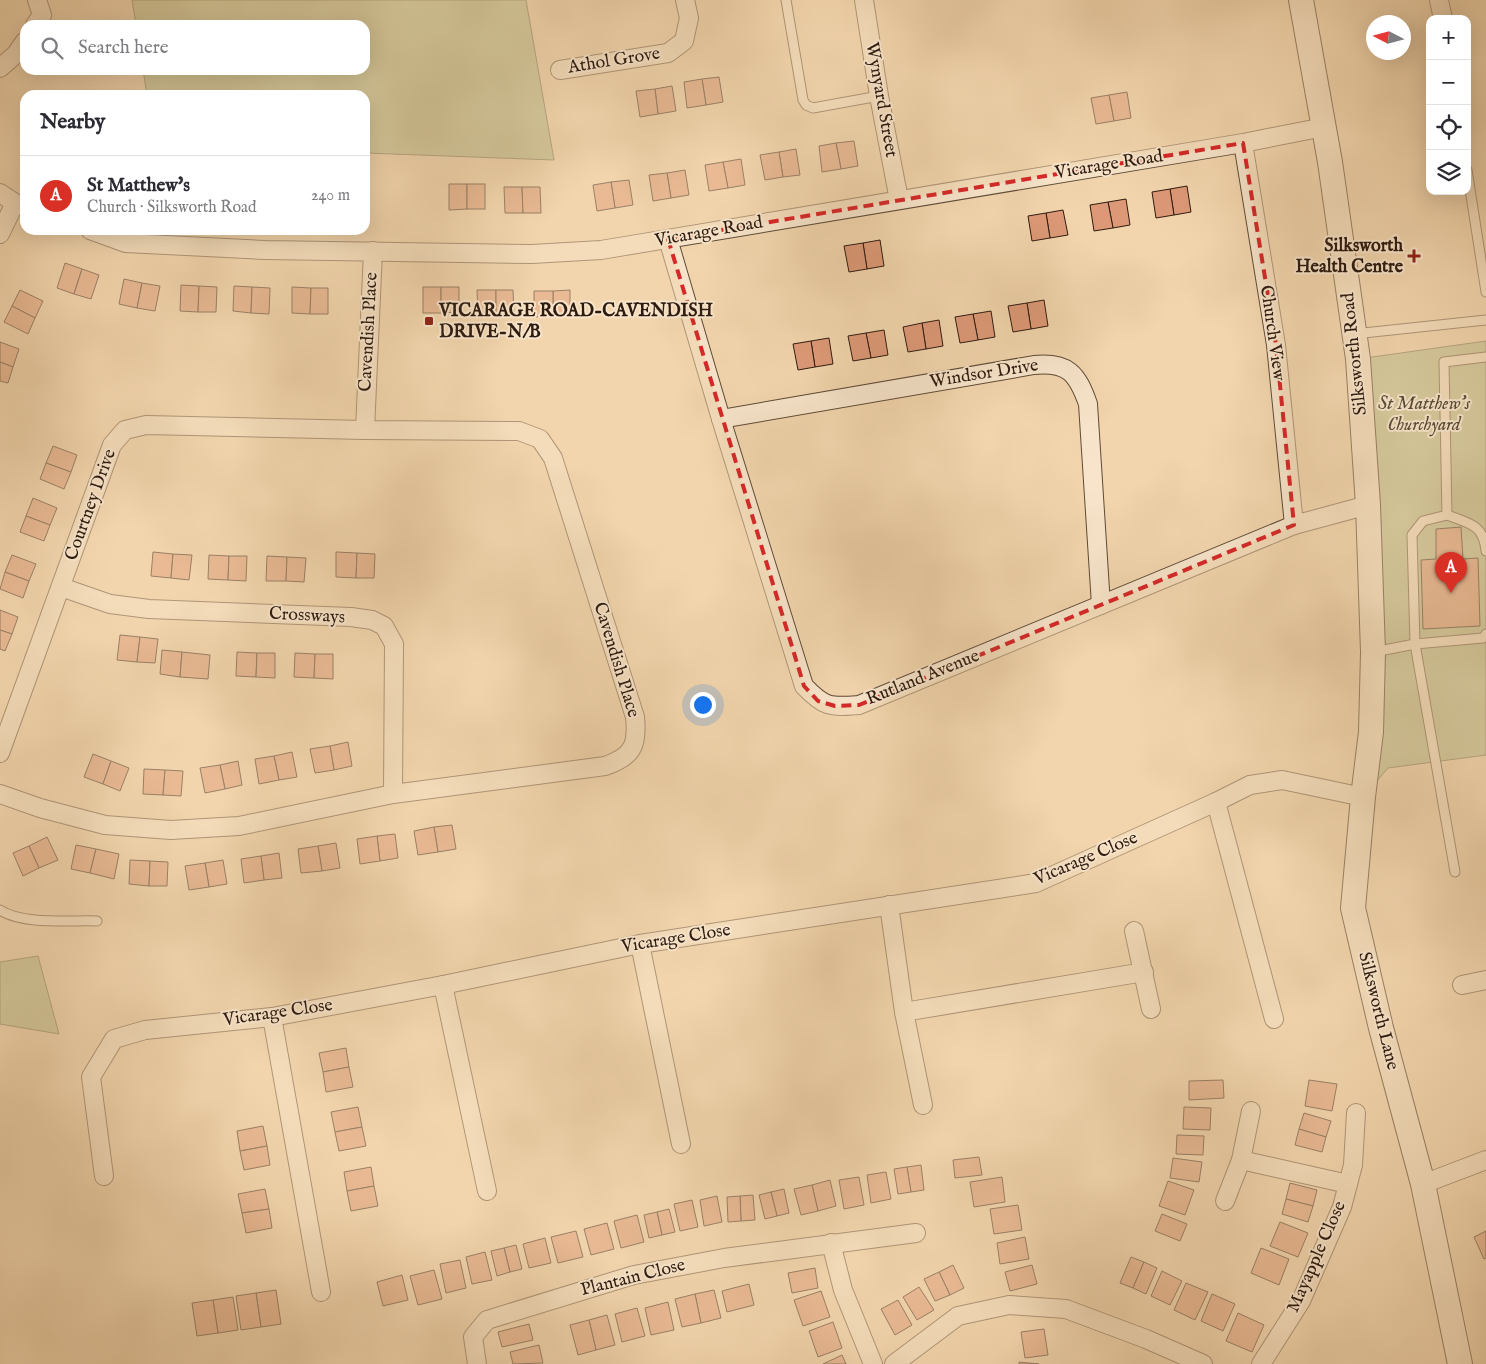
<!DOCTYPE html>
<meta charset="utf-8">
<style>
body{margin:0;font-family:"IM FELL English",serif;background:#f7f7f7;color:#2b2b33}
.controls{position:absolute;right:15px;top:15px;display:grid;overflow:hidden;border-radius:10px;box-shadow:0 5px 20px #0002}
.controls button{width:45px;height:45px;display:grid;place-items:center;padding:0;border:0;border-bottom:1px solid #e1e1e2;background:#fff;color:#2b2b33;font:25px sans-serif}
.compass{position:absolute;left:1366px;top:15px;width:45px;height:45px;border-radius:50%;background:#fff;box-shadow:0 5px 20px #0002;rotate:276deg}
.you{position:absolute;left:702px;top:704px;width:18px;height:18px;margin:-12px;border:4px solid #fff;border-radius:50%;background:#1a73e8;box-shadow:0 0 0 8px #1a73e833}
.badge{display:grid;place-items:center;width:32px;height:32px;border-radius:50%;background:#d93025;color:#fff;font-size:16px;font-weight:700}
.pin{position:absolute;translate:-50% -41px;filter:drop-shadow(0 1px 2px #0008)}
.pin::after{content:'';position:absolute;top:26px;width:18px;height:15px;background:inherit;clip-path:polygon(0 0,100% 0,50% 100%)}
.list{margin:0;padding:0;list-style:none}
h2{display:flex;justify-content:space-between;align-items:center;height:65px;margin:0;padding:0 20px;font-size:21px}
h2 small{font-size:16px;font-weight:400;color:#7c7c81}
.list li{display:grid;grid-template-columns:32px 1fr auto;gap:15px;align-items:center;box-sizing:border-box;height:80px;padding:0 20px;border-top:1px solid #e1e1e2}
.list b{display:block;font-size:19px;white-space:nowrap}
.list p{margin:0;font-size:16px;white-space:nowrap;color:#7c7c81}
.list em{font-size:16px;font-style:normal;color:#7c7c81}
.icon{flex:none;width:28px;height:28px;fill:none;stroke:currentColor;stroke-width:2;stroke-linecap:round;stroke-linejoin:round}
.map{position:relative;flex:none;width:1486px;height:1364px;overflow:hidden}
.search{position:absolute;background:#fff;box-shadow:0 5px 20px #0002;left:20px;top:20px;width:350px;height:55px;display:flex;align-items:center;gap:12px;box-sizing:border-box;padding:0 18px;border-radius:15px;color:#7c7c81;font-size:19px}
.panel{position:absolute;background:#fff;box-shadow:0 5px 20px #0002;left:20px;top:90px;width:350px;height:145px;border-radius:15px}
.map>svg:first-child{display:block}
.green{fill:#b7be8d;stroke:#726c4e}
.building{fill:#d97;stroke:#2e1b10}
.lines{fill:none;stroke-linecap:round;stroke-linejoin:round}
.lane-casing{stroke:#5f4a37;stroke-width:11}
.street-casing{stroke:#5f4a37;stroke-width:20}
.secondary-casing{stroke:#2e1b10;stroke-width:26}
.lane{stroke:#f7e4ca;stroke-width:9}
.street{stroke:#f7e4ca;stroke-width:18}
.secondary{stroke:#f7e4ca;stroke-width:24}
.marked{fill:none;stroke:#d62828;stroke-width:4;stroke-dasharray:10 6;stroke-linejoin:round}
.poi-dot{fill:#8f2418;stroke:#f7e4ca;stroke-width:2}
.labels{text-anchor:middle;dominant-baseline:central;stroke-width:4;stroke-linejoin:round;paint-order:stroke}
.street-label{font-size:18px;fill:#2e1b10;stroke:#f7e4ca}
.poi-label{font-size:18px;font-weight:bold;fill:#2e1b10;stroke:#f7e4ca;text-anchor:end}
.park-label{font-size:18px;font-style:italic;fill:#574c36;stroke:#f7e4ca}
</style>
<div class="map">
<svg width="1486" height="1364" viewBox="0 0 1486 1364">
<rect width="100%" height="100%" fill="#f2d5ad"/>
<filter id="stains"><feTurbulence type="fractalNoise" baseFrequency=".004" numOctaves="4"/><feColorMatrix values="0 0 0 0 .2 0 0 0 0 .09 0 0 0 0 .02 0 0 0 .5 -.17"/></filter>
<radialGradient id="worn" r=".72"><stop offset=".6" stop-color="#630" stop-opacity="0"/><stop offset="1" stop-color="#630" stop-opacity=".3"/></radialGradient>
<g class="green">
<polygon points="132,0 526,0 554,160 365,153 365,95 147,95 143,70 365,70 365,25 136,25"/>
<polygon points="1486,341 1486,755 1388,768 1363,797 1371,732 1358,359"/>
<polygon points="38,956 59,1034 0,1024 0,962"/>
</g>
<g class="building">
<polygon points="719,77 723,102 706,105 702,79"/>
<polygon points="702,79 706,105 687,108 684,82"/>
<polygon points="672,86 676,111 658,114 655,89"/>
<polygon points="655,89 658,114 640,117 636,91"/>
<polygon points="1127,92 1131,118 1114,121 1109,95"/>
<polygon points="1109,95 1114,121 1096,124 1091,98"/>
<polygon points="854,141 858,166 841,169 836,143"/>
<polygon points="836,143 841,169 822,172 819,146"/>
<polygon points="796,149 800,175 783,177 779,152"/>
<polygon points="779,152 783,177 765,180 760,155"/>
<polygon points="741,159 745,185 728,188 723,162"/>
<polygon points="723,162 728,188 709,191 705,165"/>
<polygon points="685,170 689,195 671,198 667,173"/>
<polygon points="667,173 671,198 653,201 649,175"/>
<polygon points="629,180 633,205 615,208 611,182"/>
<polygon points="611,182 615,208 597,211 593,185"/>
<polygon points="449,184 467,184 467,209 449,210"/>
<rect x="467" y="184" width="18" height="25"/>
<polygon points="1187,186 1191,212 1174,215 1170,189"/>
<polygon points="504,187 522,187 523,213 505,213"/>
<polygon points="522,187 540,187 541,213 523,213"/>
<polygon points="1170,189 1174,215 1156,218 1152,192"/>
<polygon points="1126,199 1130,225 1113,228 1108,202"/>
<polygon points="1108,202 1113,228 1094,231 1090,205"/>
<polygon points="1063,210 1068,235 1050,238 1046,213"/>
<polygon points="1046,213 1050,238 1032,241 1028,216"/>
<polygon points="880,240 884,266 867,269 863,243"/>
<polygon points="863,243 867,269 849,272 844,246"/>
<polygon points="65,263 82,269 74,294 57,288"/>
<polygon points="82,269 99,275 91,299 74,294"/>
<polygon points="124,279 142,283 137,308 119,304"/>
<polygon points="142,283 160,286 155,311 137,308"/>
<polygon points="181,285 199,286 198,312 180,311"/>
<polygon points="199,286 217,287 216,312 198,312"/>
<polygon points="234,286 252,287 251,313 233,311"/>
<polygon points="252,287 270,288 269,314 251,313"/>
<polygon points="292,287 311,288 310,314 292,313"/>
<rect x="423" y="287" width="18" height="26"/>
<polygon points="441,287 459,287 459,312 441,313"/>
<polygon points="311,288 328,288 328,314 310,314"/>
<polygon points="20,290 43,301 35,318 12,306"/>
<polygon points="477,290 496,290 496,315 478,316"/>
<polygon points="496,290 513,290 514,315 496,315"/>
<polygon points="570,290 570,316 553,316 553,291"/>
<polygon points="534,291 553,291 553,316 534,317"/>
<polygon points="1044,300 1048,326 1031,329 1027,303"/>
<polygon points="1027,303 1031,329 1013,332 1008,306"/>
<polygon points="12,306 35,318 28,334 4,322"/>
<polygon points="991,311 995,337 978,340 973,314"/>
<polygon points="973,314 978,340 960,343 955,317"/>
<polygon points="939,320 943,346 926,349 922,323"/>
<polygon points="922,323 926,349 908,352 903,327"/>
<polygon points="884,330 888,355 871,358 866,333"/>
<polygon points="866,333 871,358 853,361 848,336"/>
<polygon points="829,338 833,364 815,367 811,341"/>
<polygon points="811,341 815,367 798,370 793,344"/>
<polygon points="0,342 19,349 13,367 0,362"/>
<polygon points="0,362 13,367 8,383 0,381"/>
<polygon points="53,446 77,455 71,472 46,463"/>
<polygon points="46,463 71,472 64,489 40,479"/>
<polygon points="33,498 57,508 50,525 26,516"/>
<polygon points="26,516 50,525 44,541 20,532"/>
<polygon points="1461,527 1463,559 1478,558 1480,626 1423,629 1421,560 1436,559 1436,529"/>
<polygon points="153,552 173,554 171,578 151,576"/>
<polygon points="336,552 357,553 356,578 336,577"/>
<polygon points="357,553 375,554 374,578 356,578"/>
<polygon points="173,554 192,555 189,580 171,578"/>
<polygon points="12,555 36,564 29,581 5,572"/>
<polygon points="209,555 229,556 228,580 208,579"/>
<polygon points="229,556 247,556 246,581 228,580"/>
<polygon points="267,556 287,557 286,581 266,581"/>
<polygon points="287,557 306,558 304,582 286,581"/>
<polygon points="5,572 29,581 23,598 0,589"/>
<polygon points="0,610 18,617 12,634 0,630"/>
<polygon points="0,630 12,634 5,651 0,649"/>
<polygon points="120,635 140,637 137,662 117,660"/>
<polygon points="140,637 158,639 155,663 137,662"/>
<polygon points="162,650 182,652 180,677 160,674"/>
<polygon points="182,652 210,655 208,679 180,677"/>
<polygon points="237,652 257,653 256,677 236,676"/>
<polygon points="257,653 275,653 275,678 256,677"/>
<polygon points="295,653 315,654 314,678 294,677"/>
<polygon points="315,654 333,654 333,679 314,678"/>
<polygon points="348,742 352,766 334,770 330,746"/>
<polygon points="330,746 334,770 315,773 310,749"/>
<polygon points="292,752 297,777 279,780 274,756"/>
<polygon points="93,754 111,761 103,784 84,777"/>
<polygon points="274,756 279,780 259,784 255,759"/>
<polygon points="111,761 129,768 120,791 103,784"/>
<polygon points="238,761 242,785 225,789 220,765"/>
<polygon points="220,765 225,789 205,793 200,768"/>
<polygon points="144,769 165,770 163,795 143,794"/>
<polygon points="165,770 183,771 181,796 163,795"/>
<polygon points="452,825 456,849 438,852 434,827"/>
<polygon points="434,827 438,852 418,855 414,831"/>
<polygon points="395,834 398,858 380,861 377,836"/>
<polygon points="377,836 380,861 360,864 357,839"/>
<polygon points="47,837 58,860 39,868 29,846"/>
<polygon points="336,843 340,868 322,871 318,846"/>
<polygon points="76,845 96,849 90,873 71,869"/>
<polygon points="29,846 39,868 23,876 13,853"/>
<polygon points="318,846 322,871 301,873 298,849"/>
<polygon points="96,849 119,854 114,879 90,873"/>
<polygon points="279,853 282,878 264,880 261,856"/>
<polygon points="261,856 264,880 244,883 241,859"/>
<polygon points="130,860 150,861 149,886 129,884"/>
<polygon points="223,860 227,884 209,887 205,863"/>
<polygon points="150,861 168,862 167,886 149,886"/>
<polygon points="205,863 209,887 189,890 185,866"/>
<polygon points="346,1048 349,1067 323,1072 319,1053"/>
<polygon points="349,1067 353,1087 326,1092 323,1072"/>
<polygon points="1223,1080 1224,1098 1189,1100 1189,1081"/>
<polygon points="1309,1080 1337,1084 1332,1111 1305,1106"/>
<polygon points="358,1107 362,1127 335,1132 331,1112"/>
<polygon points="1184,1107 1211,1108 1210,1130 1183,1129"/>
<polygon points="1304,1113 1331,1121 1326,1137 1299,1129"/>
<polygon points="263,1126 267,1146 240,1151 237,1131"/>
<polygon points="362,1127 366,1146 339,1151 335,1132"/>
<polygon points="1299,1129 1326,1137 1322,1152 1295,1145"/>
<polygon points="1177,1135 1204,1136 1203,1155 1176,1154"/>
<polygon points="267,1146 270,1165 244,1170 240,1151"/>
<polygon points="979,1157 982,1175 955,1178 953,1160"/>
<polygon points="1173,1158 1202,1162 1199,1182 1170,1178"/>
<polygon points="921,1165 924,1190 911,1192 907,1167"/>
<polygon points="371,1167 374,1186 347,1191 344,1172"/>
<polygon points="907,1167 911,1192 898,1194 894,1169"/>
<polygon points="886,1172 891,1199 871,1203 867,1175"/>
<polygon points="859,1177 864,1205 844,1209 839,1180"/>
<polygon points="1002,1177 1005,1202 974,1207 970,1182"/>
<polygon points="830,1180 836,1206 818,1211 812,1185"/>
<polygon points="1168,1181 1194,1190 1185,1215 1159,1206"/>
<polygon points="1290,1183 1317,1190 1313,1206 1286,1199"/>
<polygon points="812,1185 818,1211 801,1215 794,1189"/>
<polygon points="374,1186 378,1206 351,1211 347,1191"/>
<polygon points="265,1189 269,1209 242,1213 238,1194"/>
<polygon points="784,1189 789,1213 777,1216 771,1192"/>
<polygon points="771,1192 777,1216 765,1219 759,1195"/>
<polygon points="753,1195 755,1220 741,1221 740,1196"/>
<polygon points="717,1196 722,1222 704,1226 700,1200"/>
<polygon points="740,1196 741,1221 728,1222 727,1197"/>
<polygon points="1286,1199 1313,1206 1308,1222 1282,1214"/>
<polygon points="692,1200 698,1227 680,1231 674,1204"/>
<polygon points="1018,1205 1022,1230 994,1234 990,1209"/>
<polygon points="269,1209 272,1228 246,1233 242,1213"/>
<polygon points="669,1209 675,1232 662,1235 657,1212"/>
<polygon points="657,1212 662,1235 649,1238 644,1215"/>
<polygon points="1162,1214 1187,1224 1180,1241 1155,1231"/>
<polygon points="637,1215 644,1242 621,1248 614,1221"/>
<polygon points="1280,1222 1308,1233 1298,1257 1270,1246"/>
<polygon points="607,1223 614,1249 591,1255 584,1229"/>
<polygon points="576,1231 583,1257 558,1263 551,1237"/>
<polygon points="1486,1231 1486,1258 1484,1259 1474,1237"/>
<polygon points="1025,1237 1029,1259 1000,1264 997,1243"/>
<polygon points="545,1238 551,1263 529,1268 523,1244"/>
<polygon points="516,1245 522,1269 510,1272 504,1248"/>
<polygon points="504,1248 510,1272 497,1276 491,1251"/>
<polygon points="1261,1248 1289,1259 1279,1285 1251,1273"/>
<polygon points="485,1252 492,1280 472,1284 466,1257"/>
<polygon points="1131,1257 1144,1262 1133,1288 1120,1283"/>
<polygon points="460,1260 466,1288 446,1293 440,1264"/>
<polygon points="1144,1262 1157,1268 1146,1294 1133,1288"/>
<polygon points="953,1265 964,1288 950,1295 939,1272"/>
<polygon points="1032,1265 1037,1284 1010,1291 1005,1272"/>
<polygon points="815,1268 818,1288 792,1293 788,1273"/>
<polygon points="434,1270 442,1299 418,1305 410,1276"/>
<polygon points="1162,1271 1182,1281 1170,1305 1151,1296"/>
<polygon points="939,1272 950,1295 935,1301 924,1279"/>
<polygon points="402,1275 408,1300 383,1306 377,1282"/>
<polygon points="1186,1283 1208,1292 1195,1320 1174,1310"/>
<polygon points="749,1284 754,1305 727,1312 722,1291"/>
<polygon points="919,1287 934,1310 917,1320 903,1297"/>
<polygon points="276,1290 281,1324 261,1327 256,1293"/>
<polygon points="714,1290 721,1318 701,1323 695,1294"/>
<polygon points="821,1291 830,1317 803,1326 794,1300"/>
<polygon points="256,1293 261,1327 241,1330 236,1296"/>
<polygon points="695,1294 701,1323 682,1327 675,1299"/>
<polygon points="1212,1294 1235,1304 1223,1331 1201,1321"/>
<polygon points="233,1297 238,1330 218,1333 213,1300"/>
<polygon points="213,1300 218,1333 197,1336 192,1303"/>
<polygon points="898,1300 912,1325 895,1335 881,1309"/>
<polygon points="668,1302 674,1330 651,1335 645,1308"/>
<polygon points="637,1308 645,1336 622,1342 615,1314"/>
<polygon points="1238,1313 1264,1325 1252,1352 1226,1341"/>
<polygon points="607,1315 615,1345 596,1350 589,1320"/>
<polygon points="589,1320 596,1350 578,1355 570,1325"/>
<polygon points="833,1322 842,1348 818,1357 809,1331"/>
<polygon points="529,1324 533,1340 502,1347 498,1332"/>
<polygon points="1044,1329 1048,1355 1025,1358 1021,1332"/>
<polygon points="539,1345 543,1363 513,1364 510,1352"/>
<polygon points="842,1355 846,1364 823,1364"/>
<polygon points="1019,1362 1039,1364 1019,1364"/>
</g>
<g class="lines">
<g class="lane-casing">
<g id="lane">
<polyline points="786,0 803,100 806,105 813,108 879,96"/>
<polyline points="1467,170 1486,292"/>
<polyline points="1354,334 1486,320"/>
<path d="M1447,515C1469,523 1484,525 1486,551"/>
<polyline points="1374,652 1415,644 1483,638 1486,634"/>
<polyline points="1455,872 1415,644 1412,535 1423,521 1447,515 1444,362 1486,357"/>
<path d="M0,910C23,925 70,920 97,921"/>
</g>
</g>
<g class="street-casing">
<g id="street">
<polyline points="864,0 879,96 899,200"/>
<polyline points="1439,0 1443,19"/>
<polyline points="35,25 42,15 37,0"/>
<polyline points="0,68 16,54 25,41"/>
<polyline points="560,70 668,53 684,41 689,18 685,0"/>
<polyline points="1243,143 1276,345 1294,525"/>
<polyline points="0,193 15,203 25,207"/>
<polyline points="90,230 126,243 265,250 532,254 601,250 1243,143 1324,127"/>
<polyline points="0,234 15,203"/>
<path d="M668,239L721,419L804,686C825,708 830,707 859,705L1294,525L1368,505"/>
<path d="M721,419L1034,365C1068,362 1077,373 1088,404L1101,605"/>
<polyline points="61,587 110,604 149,609 351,617 372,620 384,626 394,644 393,794"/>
<polyline points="0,753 112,445 125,430 146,425 365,430"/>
<path d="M0,794L40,808L105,825L171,830L239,826L393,794L605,766C632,757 638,746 635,717L553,458L540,439L519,431L365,430L373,251"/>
<polyline points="1216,802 1274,1019"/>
<polyline points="889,905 904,1012 923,1105"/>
<polyline points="1134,931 1151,1009"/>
<polyline points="640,944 681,1144"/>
<polyline points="443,985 487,1191"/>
<polyline points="1462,985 1486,980"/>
<polyline points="904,1012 1144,972"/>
<polyline points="272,1017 321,1292"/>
<polyline points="1241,1160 1348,1184"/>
<polyline points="104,1176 91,1077 114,1039 145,1030 272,1017 443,985 640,944 1036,883 1216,802 1250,785 1282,780 1363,797"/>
<polyline points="1423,1184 1486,1160"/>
<polyline points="1225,1201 1241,1160 1251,1111"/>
<polyline points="831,1243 843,1290 873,1364"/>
<polyline points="477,1364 473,1337 487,1320 634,1275 724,1258 916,1233"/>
<polyline points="894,1364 958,1316 1009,1305 1066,1309 1146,1339 1203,1364"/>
<polyline points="1261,1364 1301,1301 1342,1207 1353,1165 1356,1113"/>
</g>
</g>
<g class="secondary-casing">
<polyline id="secondary" points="1301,0 1330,162 1358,359 1368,505 1373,652 1371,732 1363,797 1353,908 1381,1028 1423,1184 1460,1364"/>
</g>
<use href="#lane" class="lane"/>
<use href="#street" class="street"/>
<use href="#secondary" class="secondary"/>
</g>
<path d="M0 0H1486V1364H0ZM1243,143L1276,345L1294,525L859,705L835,706L818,701L804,686L668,239Z" fill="#f2d5ad" fill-opacity=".55" fill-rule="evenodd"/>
<path class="marked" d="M1243,143L1276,345L1294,525L859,705L835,706L818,701L804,686L668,239Z"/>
<g class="poi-dot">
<path d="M1411.5 248.5h5v5h5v5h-5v5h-5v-5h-5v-5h5z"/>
<rect x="424" y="316" width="10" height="10" rx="2.5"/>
</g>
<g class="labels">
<g class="street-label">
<text transform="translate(614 61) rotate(-9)">Athol Grove</text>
<text transform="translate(881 100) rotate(80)">Wynyard Street</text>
<text transform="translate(1109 165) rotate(-9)">Vicarage Road</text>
<text transform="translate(709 232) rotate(-10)">Vicarage Road</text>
<text transform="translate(369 332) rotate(-87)">Cavendish Place</text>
<text transform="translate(1272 333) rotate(82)">Church View</text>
<text transform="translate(1355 354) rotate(-96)">Silksworth Road</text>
<text transform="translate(984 374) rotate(-9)">Windsor Drive</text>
<text transform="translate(91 505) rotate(-70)">Courtney Drive</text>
<text transform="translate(307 616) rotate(3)">Crossways</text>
<text transform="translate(616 660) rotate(73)">Cavendish Place</text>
<text transform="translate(923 678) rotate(-22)">Rutland Avenue</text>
<text transform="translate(1086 859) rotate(-23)">Vicarage Close</text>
<text transform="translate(676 939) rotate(-9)">Vicarage Close</text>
<text transform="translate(1378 1011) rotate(76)">Silksworth Lane</text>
<text transform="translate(278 1013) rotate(-8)">Vicarage Close</text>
<text transform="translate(1317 1257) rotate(-66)">Mayapple Close</text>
<text transform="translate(633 1278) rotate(-14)">Plantain Close</text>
</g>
<g class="poi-label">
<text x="1403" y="246">Silksworth<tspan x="1403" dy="21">Health Centre</tspan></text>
<text x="439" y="311" text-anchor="start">VICARAGE ROAD-CAVENDISH<tspan x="439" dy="21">DRIVE-N/B</tspan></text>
</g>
<g class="park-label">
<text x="1424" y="404">St Matthew's<tspan x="1424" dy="21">Churchyard</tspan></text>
</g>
</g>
<rect width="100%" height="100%" filter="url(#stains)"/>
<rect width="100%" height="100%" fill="url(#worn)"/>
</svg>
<div class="controls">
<button>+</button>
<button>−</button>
<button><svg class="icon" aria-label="locate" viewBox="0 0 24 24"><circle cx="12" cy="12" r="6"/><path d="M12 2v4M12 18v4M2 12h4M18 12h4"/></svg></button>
<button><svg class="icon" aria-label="layers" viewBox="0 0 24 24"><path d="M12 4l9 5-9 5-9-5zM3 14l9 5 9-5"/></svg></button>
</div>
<svg class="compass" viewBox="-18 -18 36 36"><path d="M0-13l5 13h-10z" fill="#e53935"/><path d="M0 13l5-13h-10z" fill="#7c7c81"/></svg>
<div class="you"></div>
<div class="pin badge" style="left:1451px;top:593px">A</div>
<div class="search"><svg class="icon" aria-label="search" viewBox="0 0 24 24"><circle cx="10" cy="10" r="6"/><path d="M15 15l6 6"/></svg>Search here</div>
<section class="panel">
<h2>Nearby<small></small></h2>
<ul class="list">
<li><span class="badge">A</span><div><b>St Matthew's</b><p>Church · Silksworth Road</p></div><em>240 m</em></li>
</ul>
</section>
</div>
